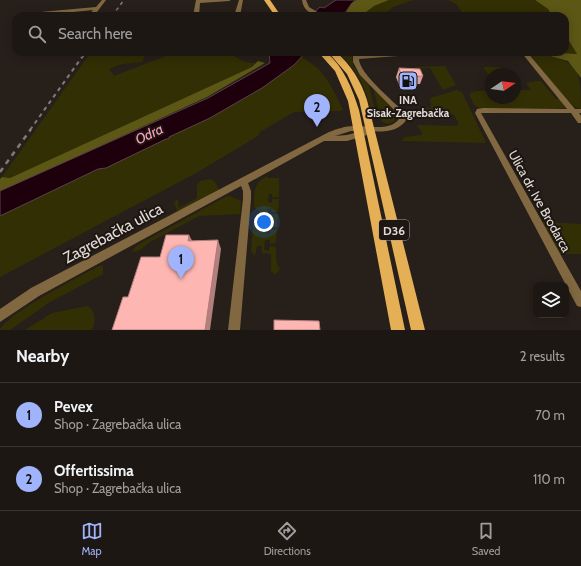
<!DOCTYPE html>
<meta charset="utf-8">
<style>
body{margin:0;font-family:Cabin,sans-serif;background:#2a2422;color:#f1f3f6}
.controls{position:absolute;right:12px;bottom:12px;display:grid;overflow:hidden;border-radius:8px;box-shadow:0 2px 10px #0003}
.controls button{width:36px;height:36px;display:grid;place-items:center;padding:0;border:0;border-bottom:1px solid #3b3634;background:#1d1714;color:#f1f3f6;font:20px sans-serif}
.compass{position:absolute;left:485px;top:68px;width:36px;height:36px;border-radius:50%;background:#1d1714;box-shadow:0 2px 10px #0003;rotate:77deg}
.you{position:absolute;left:264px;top:222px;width:14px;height:14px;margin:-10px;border:3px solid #fff;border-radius:50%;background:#1a73e8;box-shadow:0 0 0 6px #1a73e833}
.badge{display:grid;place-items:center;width:26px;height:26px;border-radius:50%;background:#a0b3fd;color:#111;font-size:13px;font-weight:700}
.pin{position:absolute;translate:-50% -33px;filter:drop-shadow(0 1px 2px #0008)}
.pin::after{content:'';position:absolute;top:21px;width:14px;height:12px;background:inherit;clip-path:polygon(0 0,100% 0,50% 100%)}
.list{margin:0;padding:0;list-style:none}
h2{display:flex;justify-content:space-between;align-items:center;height:52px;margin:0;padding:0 16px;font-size:17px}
h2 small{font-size:13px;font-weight:400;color:#a09fa0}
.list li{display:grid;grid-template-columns:26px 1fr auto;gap:12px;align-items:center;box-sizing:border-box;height:64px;padding:0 16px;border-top:1px solid #3b3634}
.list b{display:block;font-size:15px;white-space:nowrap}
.list p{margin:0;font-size:13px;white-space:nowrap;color:#a09fa0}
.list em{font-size:13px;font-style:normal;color:#a09fa0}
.icon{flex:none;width:22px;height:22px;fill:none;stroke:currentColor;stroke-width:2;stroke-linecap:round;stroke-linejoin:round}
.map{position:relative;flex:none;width:581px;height:330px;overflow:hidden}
.search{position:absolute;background:#1d1714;box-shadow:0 2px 10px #0003;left:12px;right:12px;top:12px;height:44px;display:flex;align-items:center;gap:10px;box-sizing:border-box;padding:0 14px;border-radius:12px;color:#a09fa0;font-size:15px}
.sheet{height:180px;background:#1d1714}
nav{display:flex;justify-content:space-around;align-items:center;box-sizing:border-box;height:56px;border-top:1px solid #3b3634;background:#1d1714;font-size:11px;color:#a09fa0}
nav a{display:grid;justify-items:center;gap:2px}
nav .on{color:#a0b3fd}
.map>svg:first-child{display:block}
.green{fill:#322f05}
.forest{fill:#5c5715}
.water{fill:#1e000d;stroke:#59424a}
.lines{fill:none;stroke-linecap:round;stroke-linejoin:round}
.minor{fill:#816840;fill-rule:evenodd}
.primary{fill:#e5af56;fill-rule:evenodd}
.rail-far2{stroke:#817a76;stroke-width:1.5;stroke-dasharray:3.5 3.5;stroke-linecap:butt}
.rail-far1{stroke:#817a76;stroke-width:2;stroke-dasharray:4 4;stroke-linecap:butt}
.rail{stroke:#817a76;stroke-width:2.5;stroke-dasharray:5 5;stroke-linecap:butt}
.wall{fill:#da9d99}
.shaded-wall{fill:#b27f7d}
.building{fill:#feb6b2;stroke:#b27f7d}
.labels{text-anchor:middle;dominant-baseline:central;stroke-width:4;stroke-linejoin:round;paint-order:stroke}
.far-poi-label{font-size:11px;font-weight:bold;fill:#e2dcd9;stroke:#1e1611}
.shield{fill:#1e1611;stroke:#a7a19d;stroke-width:1}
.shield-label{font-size:12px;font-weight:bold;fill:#e2dcd9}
.street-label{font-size:13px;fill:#e2dcd9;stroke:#1e1611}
.water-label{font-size:14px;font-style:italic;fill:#fda3c6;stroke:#1e1611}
.near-street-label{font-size:16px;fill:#e2dcd9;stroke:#1e1611}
</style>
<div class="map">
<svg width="581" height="330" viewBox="0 0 581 330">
<rect width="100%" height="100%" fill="#271f1a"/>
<g class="green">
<polygon points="389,0 413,0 393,7 382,16 361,16 374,6"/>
<polygon points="448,0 535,0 548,9 552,16 465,16 456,4"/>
<path d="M565,34L577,54L545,52L547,55C581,62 581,76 581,109L575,107L567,100L528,52H565Z"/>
<path d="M91,52H106L105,54H108V52H126L108,54L109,56L145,52L143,62L122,64L109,69L114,76L176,52H230C237,60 245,63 256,63L252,67L10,178L2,177Z"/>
<path d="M337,52H352L353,66L369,85L377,118C370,112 369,101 366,93C360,76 350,63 337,52Z"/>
<path d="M298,55C324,68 330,84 343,109L341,111L294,112L260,132L258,136L198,172L0,277V212Z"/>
<polygon points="445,66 456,85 443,90 430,68 413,69 416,67"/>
<path d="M483,67C493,67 504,65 511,74H491V78Z"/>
<polygon points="537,81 541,81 556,99 560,99 565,108 479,108 474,105 470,96 470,93 477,91 491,90 491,98 515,98 515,90 531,90 526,83"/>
<polygon points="373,88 396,113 395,121 389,124 382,122"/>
<polygon points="457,90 462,92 486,143 401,141 405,137 422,135 422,132 418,127 418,125 458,126 457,123 459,123 453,114 429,116 426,115 423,108 431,108 430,98"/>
<path d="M267,176L268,178H279V197H272V194H269L268,202L272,203V199H279L278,212H271L272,208L268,209L267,217H271V214H278L277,227H271V224H266V233L270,234V230H277L276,243L270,244V240H265L264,250L269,251L270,246L276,247C276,255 275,261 280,269L275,275L271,271V254L262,253V246H257L255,256L251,251L253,227V225L258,222L260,212L254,207C254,193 253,183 267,176Z"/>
<polygon points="210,179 214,181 220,191 179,211 177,210 174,203 176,200 178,200 179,208 197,198 197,185 200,181"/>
<polygon points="227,196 230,196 241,201 240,214 199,216 150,242 140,250 132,252 134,248 141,243"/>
<polygon points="542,222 581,224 581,254 559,254"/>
<path d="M103,265V274L50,302L10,330H0C5,315 80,276 97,267Z"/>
<path d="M87,306C96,310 96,322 92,330H25L52,313Z"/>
</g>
<g class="forest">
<polygon points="357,0 389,0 374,6 361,16 346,12 353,1"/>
<polygon points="535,0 581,0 581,78 568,61 547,55 544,52 577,54 565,34 565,16 552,16 548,9"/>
<polygon points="258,61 265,63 207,97 0,192 0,179 2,177 10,178 252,67"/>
</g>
<g class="water">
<path d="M336,0H357C350,2 349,9 344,14C339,18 317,16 310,16L320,7L324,8Z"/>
<polygon points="269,52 306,52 294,65 262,88 210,118 169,137 169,139 166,139 106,168 98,169 0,216 0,191 208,98 270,63"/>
</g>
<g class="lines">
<g class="minor">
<polygon points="102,0 106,0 94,16 88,16 93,10 33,16 15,16 18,14 96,7"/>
<polygon points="196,0 231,0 229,1 200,3 199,16 193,16"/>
<polygon points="239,0 243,0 240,16 234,16"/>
<path d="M302,0H306L309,7L324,16C313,16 303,11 302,0Z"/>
<path d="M353,52H359V55L400,52H427L424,54L359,59C359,73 393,101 403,111L407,119C398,133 382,132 367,131L368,133L367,135L347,141H324L248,183L251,191V199L240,330H228L243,199V191L241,186L39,296L0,322V309L31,288L329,132C337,129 345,126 354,126C368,125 389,132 399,119L398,114L360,75L353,62ZM351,131H362L347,135L335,136Z"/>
<polygon points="521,52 527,52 575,109 581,109 581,113 579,113 581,116 581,123 578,123 571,113 481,113 581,291 581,307 577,306 475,113 477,109 483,108 567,109"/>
</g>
<g class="primary">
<polygon points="264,0 270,0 281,16 275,16"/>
<path d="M318,52H326C344,67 352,88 359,110L405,330H391L348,101L335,71Z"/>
<path d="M328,52H336C351,65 361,81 367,100L425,330H411L359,100L347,74Z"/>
</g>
<g class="rail-far2">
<polyline points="112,16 124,0"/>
<polyline points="82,58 86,52"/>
</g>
<polyline class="rail-far1" points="30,130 82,57"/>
<polyline class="rail" points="0,172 31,129"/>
</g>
<polygon class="wall" points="399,68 423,76 420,84 399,85 396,77"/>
<g class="shaded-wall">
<polygon points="189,235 194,244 188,241"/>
<polygon points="218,240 221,249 210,330 205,330"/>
</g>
<g class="building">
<polygon points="399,68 420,69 423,76 402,77"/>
<polygon points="166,235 189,235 188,241 218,240 205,330 112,330 123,297 128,297 141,257 160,257"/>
<polygon points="274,320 319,321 320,330 274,330"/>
</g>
<defs>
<g id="fuel-square" transform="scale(1)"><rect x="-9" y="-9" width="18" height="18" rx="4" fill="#a0b3fd" stroke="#1e1611"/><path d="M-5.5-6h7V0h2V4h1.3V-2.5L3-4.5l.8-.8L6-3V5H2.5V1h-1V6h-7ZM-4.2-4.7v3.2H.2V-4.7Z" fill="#111"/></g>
</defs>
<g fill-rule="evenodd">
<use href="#fuel-square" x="408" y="81"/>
</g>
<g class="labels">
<g class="far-poi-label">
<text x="408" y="100">INA<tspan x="408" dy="13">Sisak-Zagrebačka</tspan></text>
</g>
<rect class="shield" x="379" y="220" width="30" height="20" rx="3"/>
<g class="shield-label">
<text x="394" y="230">D36</text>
</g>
<g class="street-label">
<text transform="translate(540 201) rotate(61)">Ulica dr. Ive Brodarca</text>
</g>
<g class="water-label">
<text transform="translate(149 134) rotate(-26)">Odra</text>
</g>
<g class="near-street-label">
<text transform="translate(113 233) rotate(-28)">Zagrebačka ulica</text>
</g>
</g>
</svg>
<div class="controls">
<button><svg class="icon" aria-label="layers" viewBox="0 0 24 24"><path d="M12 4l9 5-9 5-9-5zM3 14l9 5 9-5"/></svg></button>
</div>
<svg class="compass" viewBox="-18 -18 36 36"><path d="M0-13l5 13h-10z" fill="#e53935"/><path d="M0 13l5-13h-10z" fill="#a09fa0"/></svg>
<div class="you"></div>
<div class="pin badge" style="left:181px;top:279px">1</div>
<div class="pin badge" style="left:317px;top:127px">2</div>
<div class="search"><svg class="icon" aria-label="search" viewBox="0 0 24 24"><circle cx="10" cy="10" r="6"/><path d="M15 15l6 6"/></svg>Search here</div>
</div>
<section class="sheet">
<h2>Nearby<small>2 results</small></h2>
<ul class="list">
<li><span class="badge">1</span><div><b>Pevex</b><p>Shop · Zagrebačka ulica</p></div><em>70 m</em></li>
<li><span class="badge">2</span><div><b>Offertissima</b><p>Shop · Zagrebačka ulica</p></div><em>110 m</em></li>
</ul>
</section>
<nav>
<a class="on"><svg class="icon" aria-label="map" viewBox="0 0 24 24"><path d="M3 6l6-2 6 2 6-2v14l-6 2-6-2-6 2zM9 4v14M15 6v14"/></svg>Map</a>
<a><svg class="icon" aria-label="directions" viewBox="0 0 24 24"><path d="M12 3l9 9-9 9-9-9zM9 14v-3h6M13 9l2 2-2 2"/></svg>Directions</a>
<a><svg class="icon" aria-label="saved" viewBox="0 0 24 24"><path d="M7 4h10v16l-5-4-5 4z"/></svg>Saved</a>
</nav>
